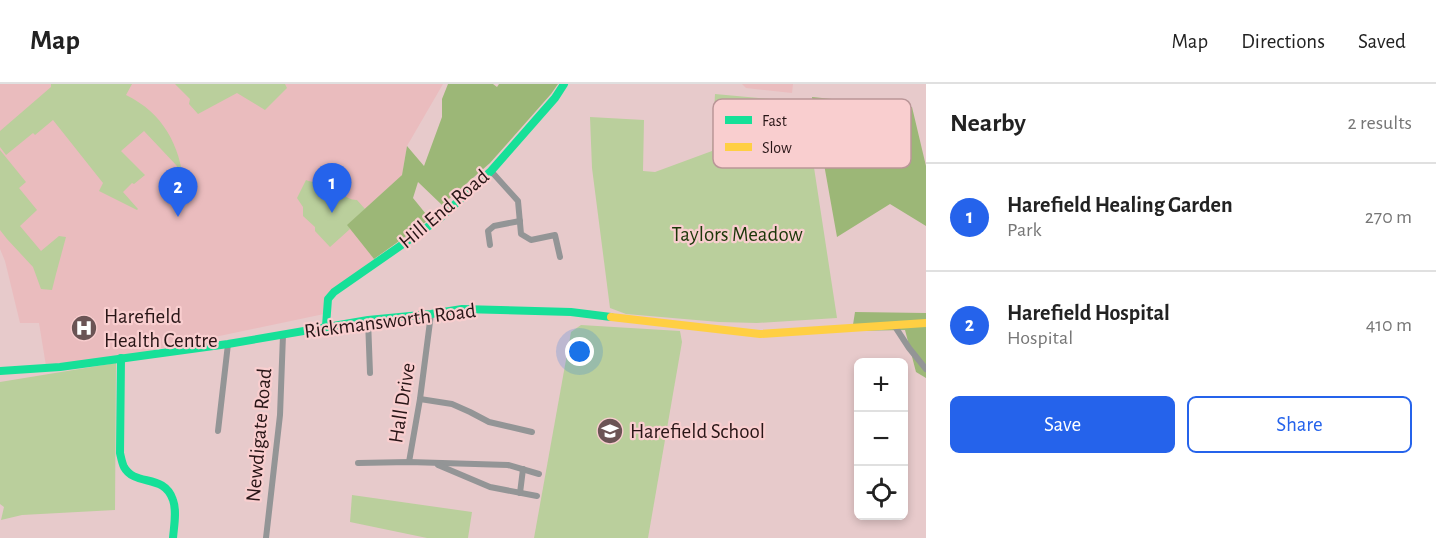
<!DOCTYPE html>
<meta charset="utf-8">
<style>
body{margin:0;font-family:"Alegreya Sans",sans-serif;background:#f2f2f2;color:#222}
.controls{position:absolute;right:18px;bottom:18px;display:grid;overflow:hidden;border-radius:9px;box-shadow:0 3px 9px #0003}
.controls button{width:54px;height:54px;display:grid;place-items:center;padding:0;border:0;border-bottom:2px solid #e0e0e0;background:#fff;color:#222;font:30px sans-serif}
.you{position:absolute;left:580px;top:268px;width:21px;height:21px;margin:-15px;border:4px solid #fff;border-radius:50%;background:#1a73e8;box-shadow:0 0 0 9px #1a73e833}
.badge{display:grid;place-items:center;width:39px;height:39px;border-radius:50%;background:#2563eb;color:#fff;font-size:20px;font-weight:700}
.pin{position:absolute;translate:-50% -50px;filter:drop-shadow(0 2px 3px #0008)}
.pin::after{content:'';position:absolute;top:32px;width:21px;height:18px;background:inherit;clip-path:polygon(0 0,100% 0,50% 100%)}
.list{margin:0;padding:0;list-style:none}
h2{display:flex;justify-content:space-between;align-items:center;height:78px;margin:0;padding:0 24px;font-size:26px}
h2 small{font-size:20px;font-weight:400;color:#767676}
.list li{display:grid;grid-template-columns:39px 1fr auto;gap:18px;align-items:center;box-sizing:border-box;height:108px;padding:0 24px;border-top:2px solid #e0e0e0}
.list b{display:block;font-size:22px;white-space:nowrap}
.list p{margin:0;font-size:20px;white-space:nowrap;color:#767676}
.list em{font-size:20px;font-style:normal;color:#767676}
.actions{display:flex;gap:12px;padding:18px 24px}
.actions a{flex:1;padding:14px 0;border:2px solid #2563eb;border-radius:9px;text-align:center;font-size:21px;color:#2563eb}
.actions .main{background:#2563eb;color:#fff}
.icon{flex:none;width:33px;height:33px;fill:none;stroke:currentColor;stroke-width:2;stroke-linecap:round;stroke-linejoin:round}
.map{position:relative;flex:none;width:926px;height:454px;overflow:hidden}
header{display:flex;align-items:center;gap:36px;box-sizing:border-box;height:84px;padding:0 30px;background:#fff;border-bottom:2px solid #e0e0e0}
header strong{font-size:28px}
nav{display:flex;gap:33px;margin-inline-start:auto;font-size:21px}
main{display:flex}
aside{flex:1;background:#fff}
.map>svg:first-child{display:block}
.built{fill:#eabcbe}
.green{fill:#bacf9c}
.forest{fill:#9cb777}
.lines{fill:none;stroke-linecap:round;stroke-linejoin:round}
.street{stroke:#939596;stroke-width:6}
.fast{stroke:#16e098;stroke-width:8}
.slow{stroke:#ffcf43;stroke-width:8}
.labels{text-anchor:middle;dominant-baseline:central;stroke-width:4.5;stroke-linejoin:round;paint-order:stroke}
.street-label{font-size:21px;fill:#281516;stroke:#f9cecf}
.park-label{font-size:21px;fill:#1b3709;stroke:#f9cecf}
.poi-label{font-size:21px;fill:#281516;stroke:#f9cecf;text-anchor:start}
.key{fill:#f9cecf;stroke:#ba9698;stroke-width:1.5}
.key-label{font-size:16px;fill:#281516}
</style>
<header>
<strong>Map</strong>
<nav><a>Map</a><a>Directions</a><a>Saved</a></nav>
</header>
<main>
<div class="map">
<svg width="926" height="454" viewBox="0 0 926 454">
<rect width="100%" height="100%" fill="#e7cacb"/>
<g class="built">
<polygon points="0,0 443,0 407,62 402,91 348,141 374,175 325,212 324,230 134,270 46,282 39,239 20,239 5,177 0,165"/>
<polygon points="742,0 793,0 792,9 746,4"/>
</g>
<g class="green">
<path d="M51,0H132L126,11C163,29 180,61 184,101L180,105L173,92L177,82L144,47L121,67L145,91L134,100L132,99L123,108L138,125L137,126L99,107L103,99L53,36L35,51L33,49L6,71L0,63V47L51,3Z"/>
<polygon points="175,0 285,0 287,4 265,26 237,9 198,30 189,20 190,15"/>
<polygon points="715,10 804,18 837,234 757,239 719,238 626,230 610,224 592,84 590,33 644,36 643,87 655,88 712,67"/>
<polygon points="0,66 26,98 19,104 37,126 20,142 41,167 59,152 66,153 56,190 52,206 41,205 33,183 7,155 0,146"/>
<path d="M306,96C313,99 319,98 326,100C338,103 344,116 357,116L365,125L348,141L350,145L330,163L315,147V143L303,132V123L297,114Z"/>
<polygon points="581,241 680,247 682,258 648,454 534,454 571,248"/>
<polygon points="116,279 115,426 22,431 1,436 4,423 0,420 0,298"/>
<polygon points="352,411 472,428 468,454 427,454 350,438"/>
</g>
<g class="forest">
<polygon points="448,0 493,0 497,3 499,0 558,0 551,10 490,79 442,121 418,98 413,114 430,135 374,175 347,141 402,91 407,62 424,82 442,33 442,15"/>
<polygon points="812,13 912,23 926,82 926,142 890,120 837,153"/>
<polygon points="855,228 926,229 926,294 916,288 905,246 852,247"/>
</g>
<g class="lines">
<g class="street">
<polyline points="491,87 518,117 521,150 531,156 555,151 560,173"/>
<polyline points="490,161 488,147 494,142 520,137"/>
<polyline points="368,236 370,289"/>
<polyline points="894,241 909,264 926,285"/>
<polyline points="420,315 452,320 470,328 489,338 532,348"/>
<polyline points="218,347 228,260"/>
<polyline points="409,378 420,315 431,230"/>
<polyline points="358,379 409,378 508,381 539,390"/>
<polyline points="438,381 490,403 537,412"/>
<polyline points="520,409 523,385"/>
<polyline points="266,454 280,331 283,251"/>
</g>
<g class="fast">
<polyline points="326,242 328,215 334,208 439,135 491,87 555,14 564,0"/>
<path d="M121,274L120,369C121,373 122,379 124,383C135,403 164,389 173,416C177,427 174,442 173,454"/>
<polyline points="0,287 60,283 228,260 368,236 431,230 462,225 571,228 611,233"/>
</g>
<polyline class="slow" points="611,233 760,250 926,239"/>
</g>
<defs>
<g id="hospital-disc" transform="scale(1.35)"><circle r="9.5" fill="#6b5455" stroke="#f9cecf"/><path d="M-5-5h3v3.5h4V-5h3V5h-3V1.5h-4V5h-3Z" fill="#fff"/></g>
<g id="school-disc" transform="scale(1.35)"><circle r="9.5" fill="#6b5455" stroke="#f9cecf"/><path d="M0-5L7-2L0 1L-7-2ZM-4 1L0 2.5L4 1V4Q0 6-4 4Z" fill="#fff"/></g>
</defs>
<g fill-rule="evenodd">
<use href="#hospital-disc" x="84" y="244"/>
<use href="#school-disc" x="610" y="347"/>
</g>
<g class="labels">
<g class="street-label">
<text transform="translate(444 125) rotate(-40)">Hill End Road</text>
<text transform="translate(390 237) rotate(-7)">Rickmansworth Road</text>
<text transform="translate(402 319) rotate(-81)">Hall Drive</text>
<text transform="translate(259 351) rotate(-85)">Newdigate Road</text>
</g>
<g class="park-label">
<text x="737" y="150">Taylors Meadow</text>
</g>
<g class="poi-label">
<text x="104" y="232">Harefield<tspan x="104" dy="24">Health Centre</tspan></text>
<text x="630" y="347">Harefield School</text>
</g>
</g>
<rect x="713" y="15" width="198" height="69" rx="9" class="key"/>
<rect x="725" y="32" width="27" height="8" fill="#16e098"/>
<rect x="725" y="59" width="27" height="8" fill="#ffcf43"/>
<g class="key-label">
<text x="762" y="42">Fast</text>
<text x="762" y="69">Slow</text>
</g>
</svg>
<div class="controls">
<button>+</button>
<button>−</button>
<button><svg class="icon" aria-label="locate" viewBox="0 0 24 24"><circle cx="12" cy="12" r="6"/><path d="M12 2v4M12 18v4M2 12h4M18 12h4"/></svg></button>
</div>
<div class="you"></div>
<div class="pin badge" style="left:332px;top:129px">1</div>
<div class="pin badge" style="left:178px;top:133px">2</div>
</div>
<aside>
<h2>Nearby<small>2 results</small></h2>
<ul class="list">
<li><span class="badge">1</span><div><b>Harefield Healing Garden</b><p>Park</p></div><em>270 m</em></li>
<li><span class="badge">2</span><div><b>Harefield Hospital</b><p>Hospital</p></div><em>410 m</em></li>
</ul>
<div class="actions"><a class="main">Save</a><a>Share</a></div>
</aside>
</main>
